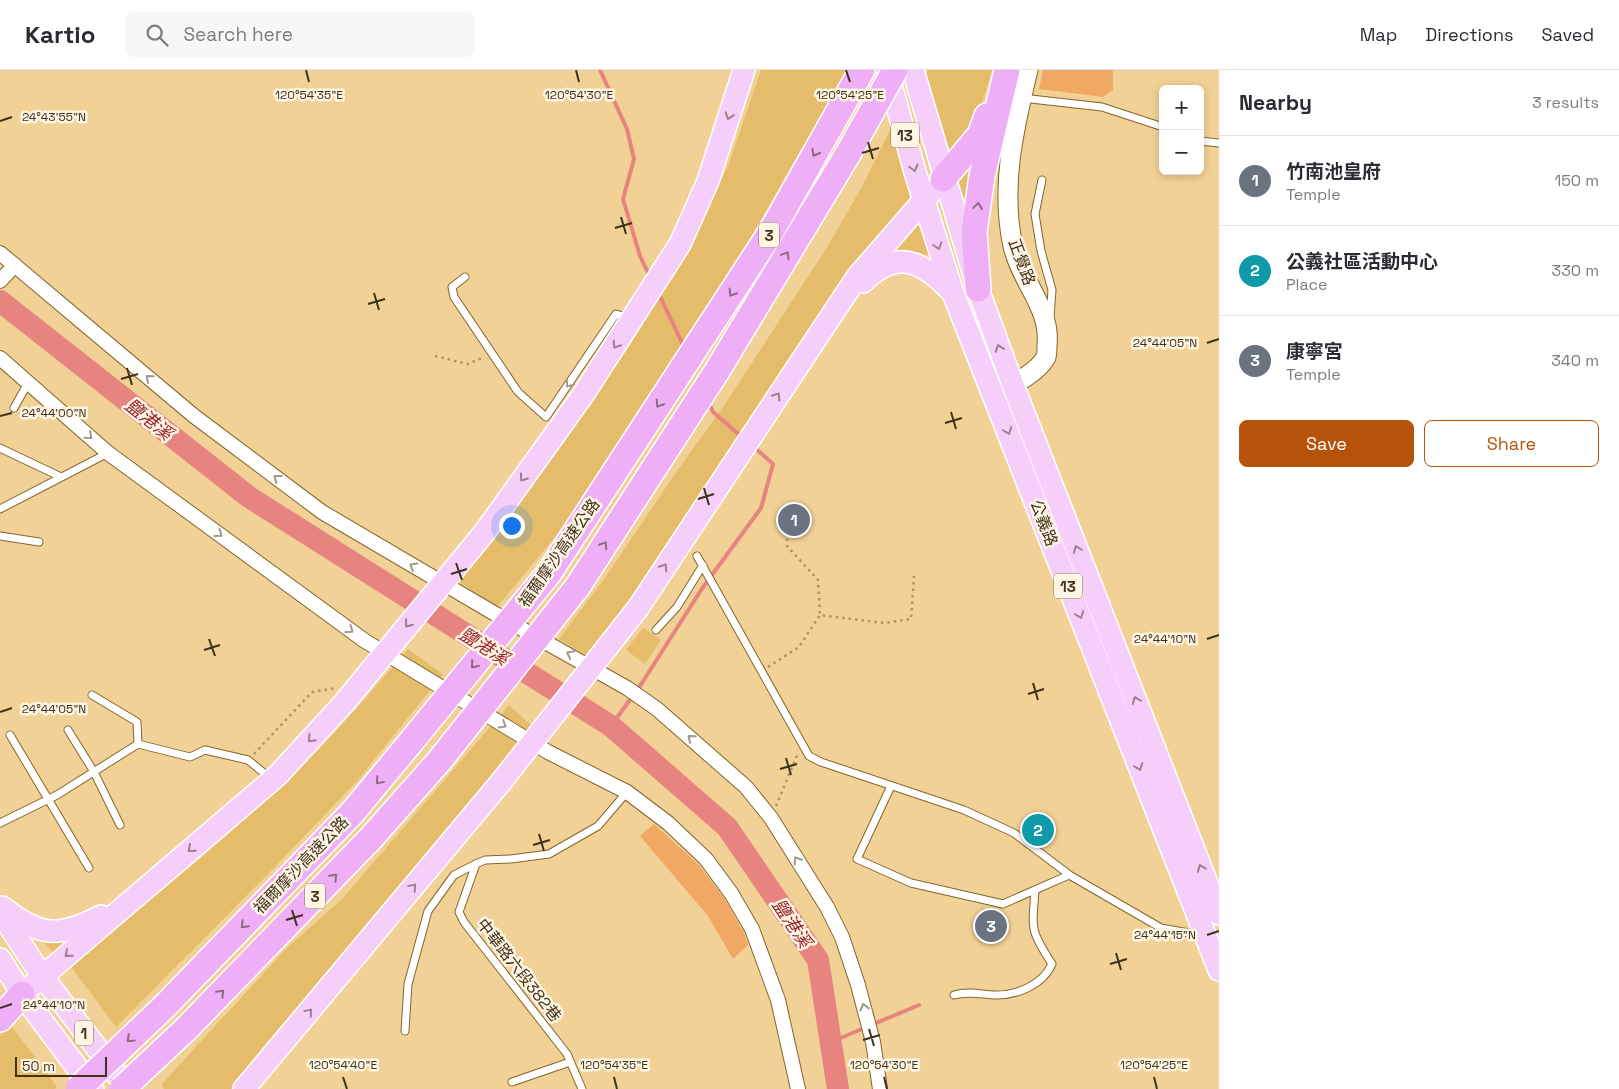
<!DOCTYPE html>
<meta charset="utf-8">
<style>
body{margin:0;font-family:"Space Grotesk","Noto Sans TC",sans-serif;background:#f7f7f7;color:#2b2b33}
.controls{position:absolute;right:15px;top:15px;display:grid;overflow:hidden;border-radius:8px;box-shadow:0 2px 8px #0003}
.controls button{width:45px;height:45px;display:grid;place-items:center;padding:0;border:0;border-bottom:1px solid #e1e1e2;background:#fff;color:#2b2b33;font:25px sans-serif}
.scale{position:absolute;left:15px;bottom:12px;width:92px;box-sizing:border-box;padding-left:5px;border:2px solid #3f321a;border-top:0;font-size:14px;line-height:18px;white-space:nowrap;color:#3f321a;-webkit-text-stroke:4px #fff5e4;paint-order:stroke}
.you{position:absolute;left:511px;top:455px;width:18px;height:18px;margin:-12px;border:4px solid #fff;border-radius:50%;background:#1a73e8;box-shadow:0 0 0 8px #1a73e833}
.badge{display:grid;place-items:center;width:32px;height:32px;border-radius:50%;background:#b45309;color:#fff;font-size:16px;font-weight:700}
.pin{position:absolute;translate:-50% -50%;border:2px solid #fff;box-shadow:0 1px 5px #0006}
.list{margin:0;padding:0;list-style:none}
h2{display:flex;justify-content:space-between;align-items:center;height:65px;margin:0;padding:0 20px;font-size:21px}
h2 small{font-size:16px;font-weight:400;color:#7c7c81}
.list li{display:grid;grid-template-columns:32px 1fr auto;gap:15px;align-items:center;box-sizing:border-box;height:90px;padding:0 20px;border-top:1px solid #e1e1e2}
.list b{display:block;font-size:19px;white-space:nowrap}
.list p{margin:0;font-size:16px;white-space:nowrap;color:#7c7c81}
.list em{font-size:16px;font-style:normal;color:#7c7c81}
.actions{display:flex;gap:10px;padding:15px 20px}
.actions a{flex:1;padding:11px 0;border:1px solid #b45309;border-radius:8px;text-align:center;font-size:18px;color:#b45309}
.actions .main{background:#b45309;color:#fff}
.icon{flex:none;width:28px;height:28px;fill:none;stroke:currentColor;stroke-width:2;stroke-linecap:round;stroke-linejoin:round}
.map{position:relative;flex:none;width:1219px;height:1019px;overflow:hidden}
header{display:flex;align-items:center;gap:30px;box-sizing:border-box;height:70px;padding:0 25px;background:#fff;border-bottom:1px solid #e1e1e2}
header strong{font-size:24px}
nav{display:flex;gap:28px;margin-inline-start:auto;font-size:18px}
.search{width:350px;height:45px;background:#f7f7f7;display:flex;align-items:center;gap:12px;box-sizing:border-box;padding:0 18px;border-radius:8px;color:#7c7c81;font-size:19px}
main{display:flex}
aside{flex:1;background:#fff}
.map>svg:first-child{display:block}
.green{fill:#e5bc6a}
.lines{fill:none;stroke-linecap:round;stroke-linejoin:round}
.stream{stroke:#e78480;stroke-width:4}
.river{stroke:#e78480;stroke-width:22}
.building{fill:#f1a862}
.lane-casing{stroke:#83662b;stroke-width:9}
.street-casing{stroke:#83662b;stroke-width:16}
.secondary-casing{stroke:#83662b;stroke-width:21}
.primary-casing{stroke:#fff;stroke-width:24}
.highway-casing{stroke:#fff;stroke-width:28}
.path{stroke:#ac9466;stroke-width:2.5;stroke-dasharray:2.5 4;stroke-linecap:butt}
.lane{stroke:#fff;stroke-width:7}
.street{stroke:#fff;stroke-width:14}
.secondary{stroke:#fff;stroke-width:19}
.primary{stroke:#f5cffa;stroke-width:21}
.highway{stroke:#efaff7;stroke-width:25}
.primary-bridge-casing{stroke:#fff;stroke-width:24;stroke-linecap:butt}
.highway-bridge-casing{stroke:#fff;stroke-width:28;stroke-linecap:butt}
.primary-bridge{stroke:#f5cffa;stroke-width:21}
.highway-bridge{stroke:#efaff7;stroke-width:25}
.oneway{stroke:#9a808a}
.oneway2{stroke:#8e6a7d}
.oneway3{stroke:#9f988c}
.ticks{fill:none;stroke:#3f321a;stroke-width:2}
.labels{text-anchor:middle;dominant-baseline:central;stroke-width:5;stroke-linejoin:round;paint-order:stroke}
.shield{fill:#fff5e4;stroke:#796c57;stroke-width:1}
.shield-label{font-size:15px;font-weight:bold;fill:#3f321a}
.street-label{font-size:16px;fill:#3f321a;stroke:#fff5e4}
.water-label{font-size:18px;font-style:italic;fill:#99252b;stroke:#fff5e4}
.ticks-label{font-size:12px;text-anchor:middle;fill:#3f321a;stroke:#fff5e4;stroke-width:5;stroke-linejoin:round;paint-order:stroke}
</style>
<header>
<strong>Kartio</strong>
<div class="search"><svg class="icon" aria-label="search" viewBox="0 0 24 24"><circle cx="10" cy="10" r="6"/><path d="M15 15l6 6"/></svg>Search here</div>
<nav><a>Map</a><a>Directions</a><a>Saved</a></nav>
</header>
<main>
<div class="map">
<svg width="1219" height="1019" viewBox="0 0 1219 1019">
<rect width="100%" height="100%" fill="#f1d195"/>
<g class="green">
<polygon points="761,0 847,0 710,238 609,394 568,451 497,537 458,511 573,358 633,271 698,159 714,125 729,94"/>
<polygon points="928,0 992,0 975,55 958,79 947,82 924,6"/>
<polygon points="892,56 911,131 661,488 587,586 559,569 605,508 679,398 725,334 826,179 863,115"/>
<polygon points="983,75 968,149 955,112"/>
<polygon points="916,149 930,184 883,188"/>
<polygon points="643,558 661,570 645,594 626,580"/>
<path d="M408,579L443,604L357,711L269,803L116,957L69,894C151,831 232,765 306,692C342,656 375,618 408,579Z"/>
<polygon points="509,635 532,656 410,807 276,962 231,1019 164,1019 161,1015 286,879 343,828"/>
<polygon points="38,864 74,864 71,871 54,884"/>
<polygon points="11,955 57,1017 55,1019 0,1019 0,966"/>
</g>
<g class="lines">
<g class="stream">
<polyline points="600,0 627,59 634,89 623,129 640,186 650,207"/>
<polyline points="658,222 685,279"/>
<polyline points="708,331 713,342 742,367"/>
<polyline points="611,656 642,613 701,520 761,438 773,394 753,376"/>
<polyline points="831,972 919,935"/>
</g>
<polyline class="river" points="0,231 249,427 611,656 727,757 818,890 838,1019"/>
</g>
<g class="building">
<polygon points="1043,0 1113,0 1113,20 1103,27 1039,19"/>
<polygon points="1049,752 1049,768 1030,769 1027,766 1026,753"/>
<polygon points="654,754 699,795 724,828 744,863 748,875 733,889 708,846 640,766"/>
</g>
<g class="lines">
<g class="lane-casing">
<g id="lane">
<polyline points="1022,28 1102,37 1163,57"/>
<polyline points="1200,71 1219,73"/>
<polyline points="1042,110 1035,144 1041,181 1052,220 1050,247"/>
<polyline points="465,207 452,217 454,227 518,322 546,347 616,244 629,248"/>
<polyline points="14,338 28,313"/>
<polyline points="0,378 61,407"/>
<polyline points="0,439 108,383"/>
<polyline points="0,466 39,472"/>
<polyline points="697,486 809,686 821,692 964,740 1014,763 1071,806 1161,858 1200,865"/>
<polyline points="656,560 677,537 703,495"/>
<polyline points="92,625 137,652 138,674"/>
<polyline points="68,660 94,702 120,755"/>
<polyline points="10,665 89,798"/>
<polyline points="138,674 190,687 205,680 248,690 270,708"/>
<polyline points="891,716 857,789 911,813 1003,834 1069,805"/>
<polyline points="0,753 57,725 138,674"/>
<path d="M954,925C967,921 980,924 993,925C1016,926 1043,915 1052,894C1030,860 1032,860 1035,821"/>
<polyline points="405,961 408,914 428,841 454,805 476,794"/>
<polyline points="512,1012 570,992"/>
<polyline points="582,1019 567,984 464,852 459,842 476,794 485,790 511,789 549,784 598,756 627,722"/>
</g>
</g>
<g class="street-casing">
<g id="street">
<polyline points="0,183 194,346 322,442 492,542 627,618 657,639 746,717 771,748 827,837 842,867 858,915 873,972 880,1019"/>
<polyline points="0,211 15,195"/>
<polyline points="0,288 108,383 365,571 548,682 627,722 668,753 706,789 731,823 752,859 778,930 798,1019"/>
</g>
</g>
<g class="secondary-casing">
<path id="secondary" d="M1001,320C1015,314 1039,301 1046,287C1047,284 1047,278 1047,275C1051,238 1021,212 1013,176C1000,117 1014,58 1028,0"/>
</g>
<g class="primary-casing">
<g id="primary">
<polyline points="887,0 915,102 953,223 1219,900"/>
<polyline points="913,0 978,219 1013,315 1219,844"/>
<path d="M863,212C896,179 921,190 950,220"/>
<polyline points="484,463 583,325 680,174 708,111 744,0"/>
<polyline points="638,538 857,207 931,122"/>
<path d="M2,837C40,867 59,868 101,846"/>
<polyline points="0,842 42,906 128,1019"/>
<polyline points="0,889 22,924 93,1019"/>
<polyline points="22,924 278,705 344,633"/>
<polyline points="244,1019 501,712"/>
</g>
</g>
<g class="highway-casing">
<g id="highway">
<polyline points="943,109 980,65 987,46"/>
<polyline points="978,219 974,162 982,106 1007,0"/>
<polyline points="549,503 771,162 862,0"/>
<polyline points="578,516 717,301 848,84"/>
<polyline points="165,936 352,743 410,673"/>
<polyline points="0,949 22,924"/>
<polyline points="187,958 371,768 440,690"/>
</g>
</g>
<g class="path">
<polyline points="435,286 468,294 484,287"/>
<polyline points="787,462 787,476 818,510 820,545"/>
<polyline points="768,597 799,577 820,545 884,553 911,549 914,506"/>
<polyline points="254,684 312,622 336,618"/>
<polyline points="776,736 798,683"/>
</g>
<use href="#lane" class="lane"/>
<use href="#street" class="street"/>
<use href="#secondary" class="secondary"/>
<use href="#primary" class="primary"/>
<use href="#highway" class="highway"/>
<g class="primary-bridge-casing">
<g id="primary-bridge">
<polyline points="344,633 484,463"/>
<polyline points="501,712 638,538"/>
</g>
</g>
<g class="highway-bridge-casing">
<g id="highway-bridge">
<polyline points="848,84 895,0"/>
<polyline points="410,673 549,503"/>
<polyline points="440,690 578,516"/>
<polyline points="78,1019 165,936"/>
<polyline points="122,1019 187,958"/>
</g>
</g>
<use href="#primary-bridge" class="primary-bridge"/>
<use href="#highway-bridge" class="highway-bridge"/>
</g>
<defs><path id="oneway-chevron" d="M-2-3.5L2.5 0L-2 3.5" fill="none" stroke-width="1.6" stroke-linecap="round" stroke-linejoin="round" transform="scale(1.25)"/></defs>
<g class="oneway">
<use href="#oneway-chevron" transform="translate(729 46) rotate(109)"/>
<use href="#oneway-chevron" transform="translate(914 98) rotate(75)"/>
<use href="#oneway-chevron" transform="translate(938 176) rotate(72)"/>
<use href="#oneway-chevron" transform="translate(616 275) rotate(123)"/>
<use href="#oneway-chevron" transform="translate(999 278) rotate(-110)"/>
<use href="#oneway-chevron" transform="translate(777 326) rotate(-57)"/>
<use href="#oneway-chevron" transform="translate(1008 361) rotate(69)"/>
<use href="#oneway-chevron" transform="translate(523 408) rotate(126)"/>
<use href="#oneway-chevron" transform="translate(1077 479) rotate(-111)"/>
<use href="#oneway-chevron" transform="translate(664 497) rotate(-57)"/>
<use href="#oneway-chevron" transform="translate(1080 545) rotate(69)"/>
<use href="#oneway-chevron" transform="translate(408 554) rotate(129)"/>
<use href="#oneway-chevron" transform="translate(1136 630) rotate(-111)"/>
<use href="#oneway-chevron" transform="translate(311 669) rotate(133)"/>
<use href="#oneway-chevron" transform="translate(1139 697) rotate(69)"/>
<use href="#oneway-chevron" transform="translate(191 779) rotate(139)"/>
<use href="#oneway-chevron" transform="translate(1201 798) rotate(-111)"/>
<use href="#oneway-chevron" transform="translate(413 817) rotate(-50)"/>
<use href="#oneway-chevron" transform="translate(68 884) rotate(140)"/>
<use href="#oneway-chevron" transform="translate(309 942) rotate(-50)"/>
</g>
<g class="oneway2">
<use href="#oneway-chevron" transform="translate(815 83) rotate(120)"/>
<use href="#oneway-chevron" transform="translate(978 136) rotate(-82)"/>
<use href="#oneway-chevron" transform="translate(786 185) rotate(-59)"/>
<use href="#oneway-chevron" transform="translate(732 223) rotate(122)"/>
<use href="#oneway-chevron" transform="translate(659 334) rotate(123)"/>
<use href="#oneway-chevron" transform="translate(604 475) rotate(-57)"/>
<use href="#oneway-chevron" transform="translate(474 595) rotate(129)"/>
<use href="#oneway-chevron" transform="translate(379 711) rotate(130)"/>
<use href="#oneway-chevron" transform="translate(334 807) rotate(-46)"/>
<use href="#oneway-chevron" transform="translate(244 855) rotate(134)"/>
<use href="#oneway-chevron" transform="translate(221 923) rotate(-46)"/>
<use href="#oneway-chevron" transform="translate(130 969) rotate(136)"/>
</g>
<g class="oneway3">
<use href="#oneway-chevron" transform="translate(149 308) rotate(-140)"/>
<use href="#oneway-chevron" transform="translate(569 314) rotate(124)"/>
<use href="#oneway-chevron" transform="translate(89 366) rotate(41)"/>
<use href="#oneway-chevron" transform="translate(277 408) rotate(-143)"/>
<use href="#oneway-chevron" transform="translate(219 464) rotate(36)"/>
<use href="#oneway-chevron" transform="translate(413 496) rotate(-149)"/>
<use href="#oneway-chevron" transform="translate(350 560) rotate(36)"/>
<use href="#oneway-chevron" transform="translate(570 584) rotate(-152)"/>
<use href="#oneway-chevron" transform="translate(503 655) rotate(31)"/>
<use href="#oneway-chevron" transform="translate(691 668) rotate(-140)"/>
<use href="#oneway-chevron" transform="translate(797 790) rotate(-122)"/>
<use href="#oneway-chevron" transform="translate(864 937) rotate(-104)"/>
</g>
<path class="ticks" d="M306,0L309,12M576,0L579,12M846,0L850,12M0,51L12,47M868,72L873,89M862,83L879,78M621,147L626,164M615,158L632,153M374,223L379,240M368,234L385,229M1207,273L1219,269M127,298L132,315M121,309L138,304M951,342L956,359M0,346L12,343M945,353L962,348M704,418L709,435M698,429L714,424M456,493L462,510M451,504L467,499M209,569L215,586M1207,569L1219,565M204,580L220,575M1033,613L1038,630M1028,624L1044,619M0,642L12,638M786,688L791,705M780,699L797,694M539,764L544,781M533,775L550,770M292,840L297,856M286,850L303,845M1207,865L1219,861M1116,883L1121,900M1110,894L1127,889M0,938L12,934M869,959L874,976M863,970L880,965M343,1007L347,1019M614,1007L617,1019M884,1007L887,1019M1154,1007L1157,1019"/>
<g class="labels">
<g class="shield">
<rect x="891" y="52.5" width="28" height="25" rx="4"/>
<rect x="759" y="152.5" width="20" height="25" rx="4"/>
<rect x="1054" y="503.5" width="28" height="25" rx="4"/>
<rect x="305" y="813.5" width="20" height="25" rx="4"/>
<rect x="75" y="950.5" width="18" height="25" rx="4"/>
</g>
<g class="shield-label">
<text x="905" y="65">13</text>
<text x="769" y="165">3</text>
<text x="1068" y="516">13</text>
<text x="315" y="826">3</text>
<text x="84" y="963">1</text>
</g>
<g class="street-label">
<text transform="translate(1022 192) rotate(70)">正覺路</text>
<text transform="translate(1044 453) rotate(69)">公義路</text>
<text transform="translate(559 483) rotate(-55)">福爾摩沙高速公路</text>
<text transform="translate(301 795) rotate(-46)">福爾摩沙高速公路</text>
<text transform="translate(519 900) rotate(52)">中華路六段382巷</text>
</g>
<g class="water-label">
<text transform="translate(149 349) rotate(38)">鹽港溪</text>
<text transform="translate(484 576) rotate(32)">鹽港溪</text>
<text transform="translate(792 853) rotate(56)">鹽港溪</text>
</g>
</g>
<g class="ticks-label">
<text x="309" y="29">120°54'35"E</text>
<text x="579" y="29">120°54'30"E</text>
<text x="850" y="29">120°54'25"E</text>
<text x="54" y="51">24°43'55"N</text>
<text x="1165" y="277">24°44'05"N</text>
<text x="54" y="347">24°44'00"N</text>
<text x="1165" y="573">24°44'10"N</text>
<text x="54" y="643">24°44'05"N</text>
<text x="1165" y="869">24°44'15"N</text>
<text x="54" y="939">24°44'10"N</text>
<text x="343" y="999">120°54'40"E</text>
<text x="614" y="999">120°54'35"E</text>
<text x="884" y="999">120°54'30"E</text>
<text x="1154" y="999">120°54'25"E</text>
</g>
</svg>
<div class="controls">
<button>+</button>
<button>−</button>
</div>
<div class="scale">50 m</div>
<div class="you"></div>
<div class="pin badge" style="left:794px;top:450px;background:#6b7280">1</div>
<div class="pin badge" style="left:1038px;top:760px;background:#0f9aa8">2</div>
<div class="pin badge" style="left:991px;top:856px;background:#6b7280">3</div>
</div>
<aside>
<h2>Nearby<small>3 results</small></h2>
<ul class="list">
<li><span class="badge" style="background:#6b7280">1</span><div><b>竹南池皇府</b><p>Temple</p></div><em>150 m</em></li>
<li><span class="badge" style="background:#0f9aa8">2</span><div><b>公義社區活動中心</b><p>Place</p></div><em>330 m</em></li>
<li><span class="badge" style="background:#6b7280">3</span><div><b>康寧宮</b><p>Temple</p></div><em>340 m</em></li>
</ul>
<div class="actions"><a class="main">Save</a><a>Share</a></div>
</aside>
</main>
